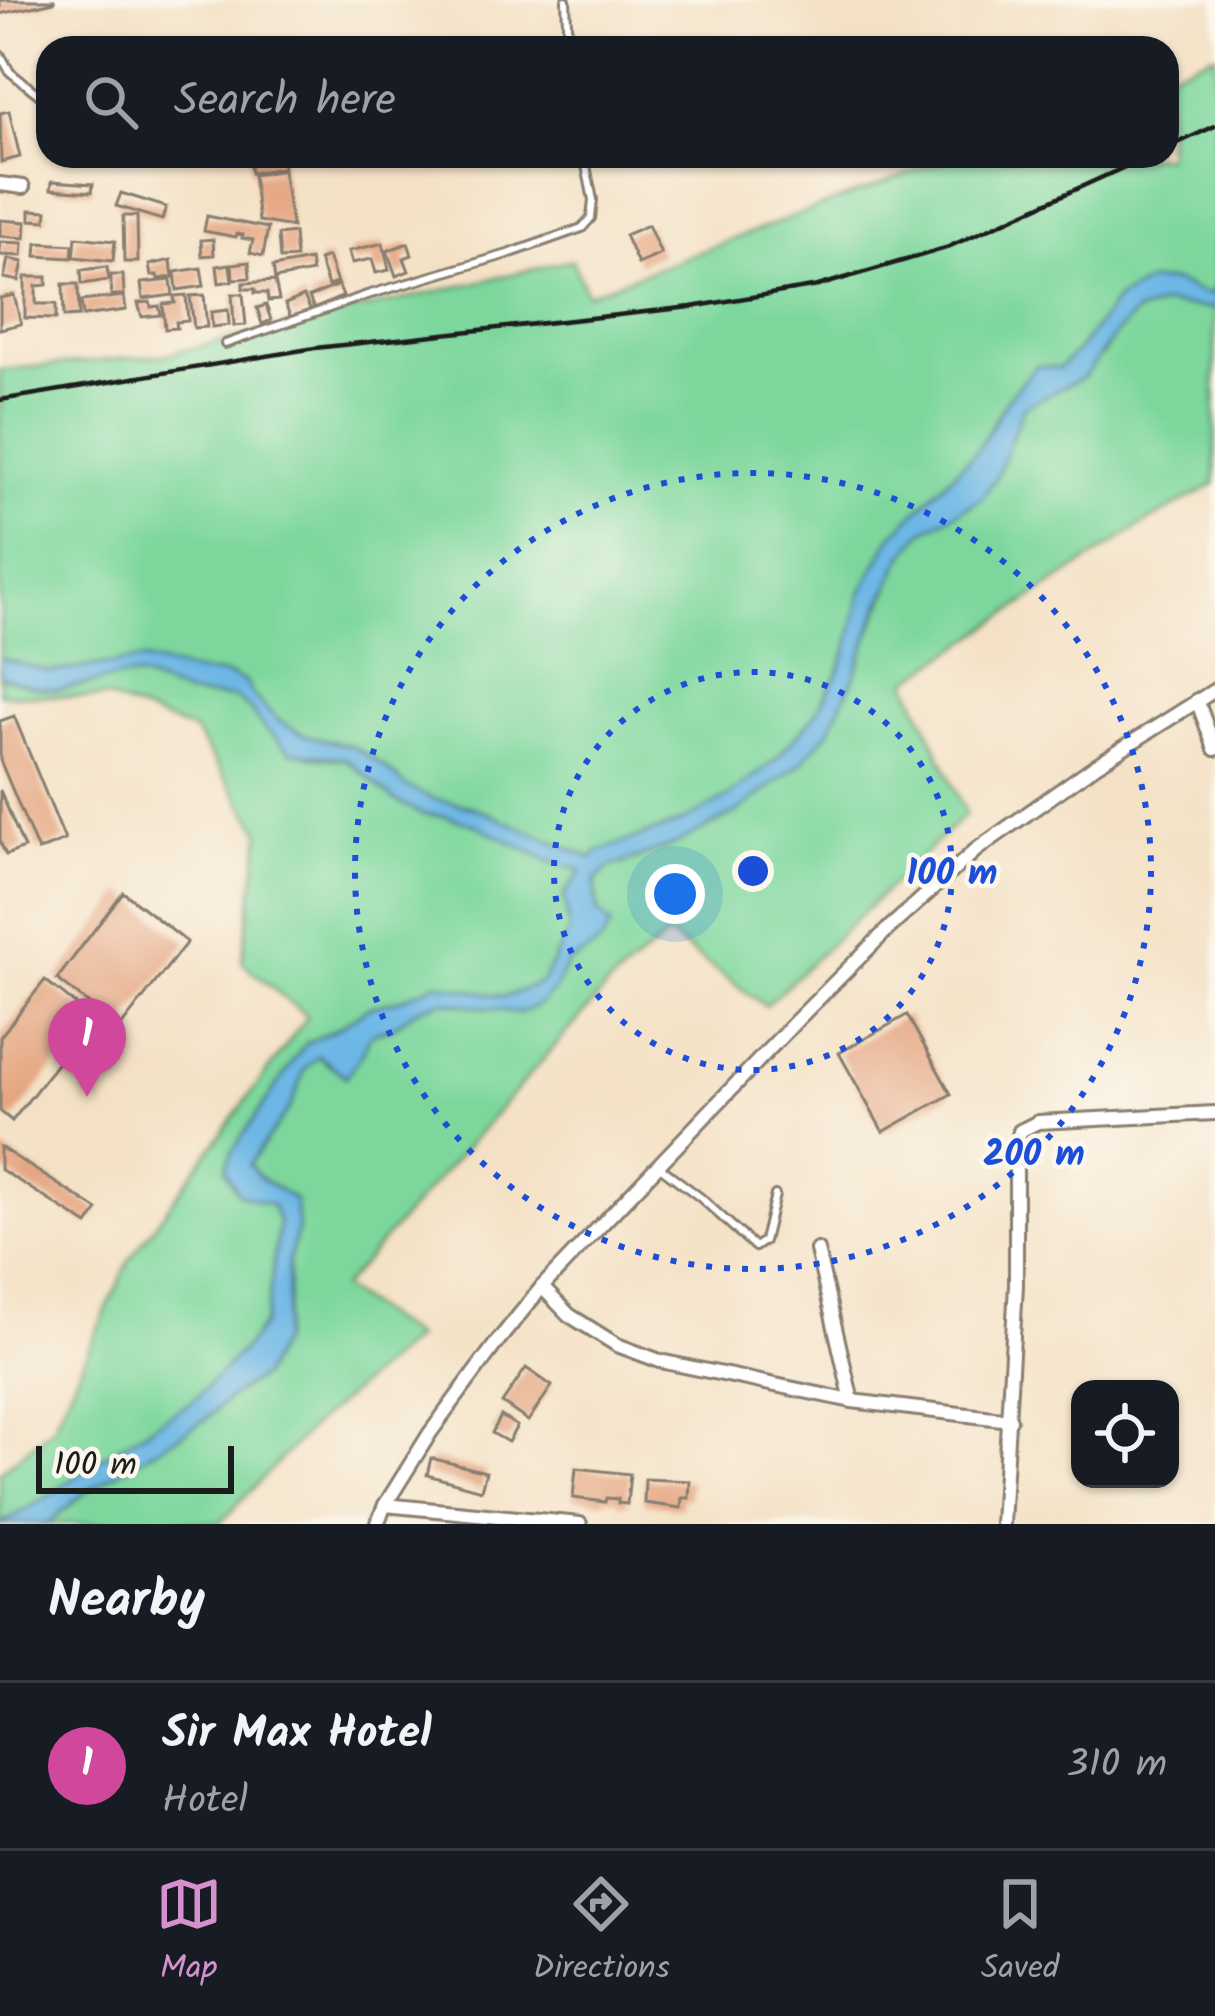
<!DOCTYPE html>
<style>
body{margin:0;font-family:Kalam,sans-serif;background:#20242c;color:#f1f3f6}
.controls{position:absolute;right:36px;bottom:36px;display:grid;overflow:hidden;border-radius:24px;box-shadow:0 3px 9px #0004}
.controls button{width:108px;height:108px;display:grid;place-items:center;padding:0;border:0;border-bottom:3px solid #363941;background:#171b24;color:#f1f3f6;font:60px sans-serif}
.scale{position:absolute;left:36px;bottom:30px;width:198px;box-sizing:border-box;padding-left:12px;border:6px solid #1c1c1c;border-top:0;font-size:33px;line-height:42px;white-space:nowrap;color:#1c1c1c;-webkit-text-stroke:9px #fbf7ec;paint-order:stroke}
.you{position:absolute;left:675px;top:894px;width:42px;height:42px;margin:-30px;border:9px solid #fff;border-radius:50%;background:#1a73e8;box-shadow:0 0 0 18px #1a73e833}
.badge{display:grid;place-items:center;width:78px;height:78px;border-radius:50%;background:#d690ce;color:#fff;font-size:39px;font-weight:700}
.pin{position:absolute;translate:-50% -99px;filter:drop-shadow(0 3px 6px #0008)}
.pin::after{content:'';position:absolute;top:63px;width:42px;height:36px;background:inherit;clip-path:polygon(0 0,100% 0,50% 100%)}
.list{margin:0;padding:0;list-style:none}
h2{display:flex;justify-content:space-between;align-items:center;height:156px;margin:0;padding:0 48px;font-size:51px}
h2 small{font-size:39px;font-weight:400;color:#9ea1a6}
.list li{display:grid;grid-template-columns:78px 1fr auto;gap:36px;align-items:center;box-sizing:border-box;height:168px;padding:0 48px;border-top:3px solid #363941}
.list b{display:block;font-size:45px;white-space:nowrap}
.list p{margin:0;font-size:39px;white-space:nowrap;color:#9ea1a6}
.list em{font-size:39px;font-style:normal;color:#9ea1a6}
.icon{flex:none;width:66px;height:66px;fill:none;stroke:currentColor;stroke-width:2;stroke-linecap:round;stroke-linejoin:round}
.map{position:relative;flex:none;width:1215px;height:1524px;overflow:hidden}
.search{position:absolute;background:#171b24;box-shadow:0 3px 9px #0004;left:36px;right:36px;top:36px;height:132px;display:flex;align-items:center;gap:30px;box-sizing:border-box;padding:0 42px;border-radius:36px;color:#9ea1a6;font-size:45px}
.sheet{height:324px;background:#171b24}
nav{display:flex;justify-content:space-around;align-items:center;box-sizing:border-box;height:168px;border-top:3px solid #363941;background:#171b24;font-size:33px;color:#9ea1a6}
nav a{display:grid;justify-items:center;gap:6px}
nav .on{color:#d690ce}
.map>svg:first-child{display:block}
.green{fill:#7dd79d;stroke:#4c7a5c;stroke-width:3}
.water{fill:#6cb7e5;stroke:#446a80;stroke-width:3}
.building{fill:#e5a580}
.lines{fill:none;stroke-linecap:round;stroke-linejoin:round}
.service-casing{stroke:#887e70;stroke-width:12}
.minor-casing{stroke:#887e70;stroke-width:18}
.service{stroke:#fff;stroke-width:6}
.minor{stroke:#fff;stroke-width:12}
.rail{stroke:#1c1c1c;stroke-width:4.5}
.ring{fill:none;stroke:#1d4ed8;stroke-width:6;stroke-dasharray:6 12}
.centre{fill:#1d4ed8;stroke:#fbf7ec;stroke-width:6}
.ring-label{font-size:36px;text-anchor:middle;font-weight:bold;fill:#1d4ed8;stroke:#fbf7ec;stroke-width:9;stroke-linejoin:round;paint-order:stroke}
</style>
<div class="map">
<svg width="1215" height="1524" viewBox="0 0 1215 1524">
<rect width="100%" height="100%" fill="#fbf7ec"/>
<filter id="ink" filterUnits="userSpaceOnUse"><feTurbulence type="fractalNoise" baseFrequency=".00833" numOctaves="2"/><feDisplacementMap in="SourceGraphic" scale="24" xChannelSelector="R" yChannelSelector="G"/><feConvolveMatrix kernelMatrix="1 2 1 2 8 2 1 2 1" color-interpolation-filters="sRGB"/></filter>
<filter id="wash" filterUnits="userSpaceOnUse"><feTurbulence type="fractalNoise" baseFrequency=".004" numOctaves="4" result="noise"/><feDisplacementMap in="SourceGraphic" scale="48" xChannelSelector="R" yChannelSelector="G"/><feGaussianBlur stdDeviation="2.7" result="paint"/><feColorMatrix in="noise" values="0 0 0 0 0 0 0 0 0 0 0 0 0 0 0 0 0 1.4 0 .05"/><feComposite in="paint" operator="in"/></filter>
<g filter="url(#wash)">
<rect width="100%" height="100%" fill="#f4e1c5"/>
<g class="green">
<polygon points="1215,54 1215,288 1209,296 1172,281 1117,299 1080,348 1059,369 1037,366 1010,395 978,449 891,537 836,678 812,719 774,761 729,796 682,822 597,852 592,859 473,807 434,799 405,786 382,765 354,747 305,735 279,721 251,694 246,683 228,675 194,672 143,660 50,672 0,658 0,370 163,355 572,260 587,294 956,156 1167,156 1167,73"/>
<polygon points="1164,304 1215,309 1215,484 1145,523 907,681 966,814 765,1006 668,935 610,984 341,1288 415,1338 311,1427 221,1522 48,1524 83,1494 206,1419 230,1397 262,1376 288,1300 288,1264 298,1227 295,1200 258,1176 249,1165 291,1106 305,1069 318,1056 332,1068 362,1054 370,1035 394,1027 416,1010 442,1001 520,1013 554,990 567,964 601,943 595,881 609,868 674,845 739,811 800,764 829,731 901,560 922,532 981,499 1023,407 1102,355 1114,336 1136,313"/>
<polygon points="0,676 34,687 58,690 121,677 140,677 188,695 236,698 250,709 264,728 311,757 346,759 422,814 444,816 476,825 551,862 583,870 570,931 542,982 505,997 437,983 401,999 369,1007 338,1028 305,1044 232,1152 225,1170 239,1194 272,1205 279,1223 268,1306 264,1323 246,1346 194,1400 104,1456 52,1494 0,1524 0,1472 52,1428 130,1259 307,1017 242,962 261,832 194,731 107,698 0,694"/>
</g>
<polygon class="water" points="1172,281 1208,295 1215,288 1215,309 1164,304 1136,313 1114,336 1084,377 1023,407 997,476 981,499 922,532 901,560 876,615 856,673 829,731 800,764 739,811 674,845 609,868 595,881 597,911 611,925 601,943 567,964 554,990 537,1006 520,1013 442,1001 416,1010 394,1026 370,1035 362,1054 346,1077 319,1056 305,1069 291,1106 249,1165 258,1176 295,1200 298,1227 288,1264 288,1300 281,1341 262,1376 230,1397 206,1419 83,1494 48,1524 0,1524 52,1494 104,1456 194,1400 246,1346 264,1323 268,1306 279,1223 272,1205 239,1194 225,1170 232,1152 305,1044 338,1028 369,1007 401,999 437,983 505,997 542,982 569,931 564,895 582,871 551,862 476,825 444,816 422,814 394,800 346,759 291,752 264,728 250,709 236,698 188,695 140,677 121,677 58,690 34,687 0,676 0,658 50,672 143,660 194,672 228,675 246,682 251,694 279,721 305,735 354,747 382,765 406,786 434,799 473,807 592,858 597,852 682,822 729,796 774,761 812,719 836,678 849,645 861,593 891,537 978,449 1010,395 1037,365 1059,368 1080,348 1117,299 1148,282"/>
<g id="blocks">
<g class="building">
<polygon points="0,0 54,0 54,2 0,14"/>
<polygon points="9,111 20,157 1,162 0,113"/>
<polygon points="249,156 282,156 283,168 251,173"/>
<polygon points="283,170 292,227 259,221 253,175"/>
<polygon points="52,181 93,184 92,192 51,189"/>
<polygon points="121,193 166,207 162,220 116,206"/>
<polygon points="30,210 47,211 46,221 30,220"/>
<polygon points="123,216 137,216 138,262 124,262"/>
<polygon points="207,216 268,228 263,256 250,253 253,240 242,238 243,235 237,234 236,237 204,231"/>
<polygon points="0,220 26,222 25,238 0,236"/>
<polygon points="648,225 661,254 638,264 625,235"/>
<polygon points="294,233 296,258 280,259 278,235"/>
<polygon points="76,237 115,241 113,261 74,257"/>
<polygon points="213,239 214,255 202,256 201,240"/>
<polygon points="0,242 23,243 22,256 0,255"/>
<polygon points="37,243 73,245 72,258 36,256"/>
<polygon points="383,243 389,270 376,273 372,259 352,263 349,251"/>
<polygon points="408,243 412,255 404,258 409,271 396,276 387,251"/>
<polygon points="328,257 337,283 328,286 319,260"/>
<polygon points="8,259 23,262 19,281 4,278"/>
<polygon points="171,260 173,277 158,279 157,275 151,276 149,265"/>
<polygon points="310,260 312,272 275,279 273,267"/>
<polygon points="249,262 250,278 233,279 232,264"/>
<polygon points="230,264 232,281 219,283 217,266"/>
<polygon points="107,267 109,280 82,284 81,270"/>
<polygon points="201,268 204,286 177,290 175,272"/>
<polygon points="111,275 123,275 124,295 111,295"/>
<polygon points="25,277 47,277 47,285 36,286 36,304 56,304 56,319 25,318"/>
<polygon points="171,280 173,295 143,299 141,283"/>
<polygon points="275,281 279,300 268,301 267,293 255,293 255,289 243,289 243,283"/>
<polygon points="63,284 78,284 79,316 64,317"/>
<polygon points="338,285 343,296 314,309 309,297"/>
<polygon points="232,294 243,294 246,325 234,326"/>
<polygon points="14,295 21,324 0,329 0,298"/>
<polygon points="186,295 188,321 176,322 177,328 165,329 163,304 175,303 174,296"/>
<polygon points="204,295 207,327 194,328 190,296"/>
<polygon points="124,296 126,310 83,316 81,301"/>
<polygon points="304,296 311,312 292,320 285,304"/>
<polygon points="150,302 151,307 159,306 161,315 142,317 138,303"/>
<polygon points="266,305 271,320 262,324 257,308"/>
<polygon points="228,310 229,325 212,327 211,312"/>
<polygon points="14,716 65,840 38,851 0,760 0,721"/>
<polygon points="0,790 24,848 6,855 0,842"/>
<polygon points="123,892 187,942 120,1028 57,979"/>
<polygon points="45,980 93,1018 12,1121 0,1111 0,1037"/>
<polygon points="907,1015 951,1094 883,1132 839,1053"/>
<polygon points="0,1147 98,1210 88,1225 0,1169"/>
<polygon points="526,1368 552,1386 528,1421 502,1403"/>
<polygon points="501,1416 517,1426 508,1442 492,1433"/>
<polygon points="431,1458 486,1472 481,1490 427,1475"/>
<polygon points="576,1468 630,1474 627,1504 618,1503 618,1499 606,1498 605,1502 573,1498"/>
<polygon points="645,1479 690,1481 689,1498 682,1498 681,1508 644,1503"/>
</g>
</g>
</g>
<g filter="url(#ink)">
<use href="#blocks" fill-opacity="0" stroke="#887e70" stroke-width="3"/>
<g class="lines">
<g class="service-casing">
<g id="service">
<polyline points="566,0 568,48"/>
<polyline points="0,54 10,72 48,102"/>
<polyline points="225,344 367,295 508,254 582,228 591,218 593,200 584,156"/>
<polyline points="660,1167 701,1198 755,1247 764,1241 775,1195"/>
</g>
</g>
<g class="minor-casing">
<g id="minor">
<polyline points="0,184 23,187"/>
<polyline points="1197,700 1215,749"/>
<polyline points="817,1250 852,1401"/>
<polyline points="542,1287 569,1315 617,1345 660,1361 852,1401 1010,1420"/>
<polyline points="385,1505 580,1524"/>
<polyline points="377,1524 385,1505 430,1433 497,1342 542,1287 798,1019 888,929 976,850 1096,765 1215,690"/>
<polyline points="1002,1524 1016,1285 1016,1152 1020,1131 1038,1122 1215,1113"/>
</g>
</g>
<use href="#service" class="service"/>
<use href="#minor" class="minor"/>
<g class="rail">
<polyline points="1167,148 1215,126"/>
<polyline points="0,400 315,348 691,307 818,286 946,248 1149,156"/>
</g>
</g>
</g>
<g class="ring">
<circle cx="753" cy="871" r="199"/>
<circle cx="753" cy="871" r="398"/>
</g>
<circle cx="753" cy="871" r="18" class="centre"/>
<g class="ring-label">
<text x="952" y="884">100 m</text>
<text x="1034" y="1165">200 m</text>
</g>
</svg>
<div class="controls">
<button><svg class="icon" aria-label="locate" viewBox="0 0 24 24"><circle cx="12" cy="12" r="6"/><path d="M12 2v4M12 18v4M2 12h4M18 12h4"/></svg></button>
</div>
<div class="scale">100 m</div>
<div class="you"></div>
<div class="pin badge" style="left:87px;top:1097px;background:#d1479c">1</div>
<div class="search"><svg class="icon" aria-label="search" viewBox="0 0 24 24"><circle cx="10" cy="10" r="6"/><path d="M15 15l6 6"/></svg>Search here</div>
</div>
<section class="sheet">
<h2>Nearby<small></small></h2>
<ul class="list">
<li><span class="badge" style="background:#d1479c">1</span><div><b>Sir Max Hotel</b><p>Hotel</p></div><em>310 m</em></li>
</ul>
</section>
<nav>
<a class="on"><svg class="icon" aria-label="map" viewBox="0 0 24 24"><path d="M3 6l6-2 6 2 6-2v14l-6 2-6-2-6 2zM9 4v14M15 6v14"/></svg>Map</a>
<a><svg class="icon" aria-label="directions" viewBox="0 0 24 24"><path d="M12 3l9 9-9 9-9-9zM9 14v-3h6M13 9l2 2-2 2"/></svg>Directions</a>
<a><svg class="icon" aria-label="saved" viewBox="0 0 24 24"><path d="M7 4h10v16l-5-4-5 4z"/></svg>Saved</a>
</nav>
